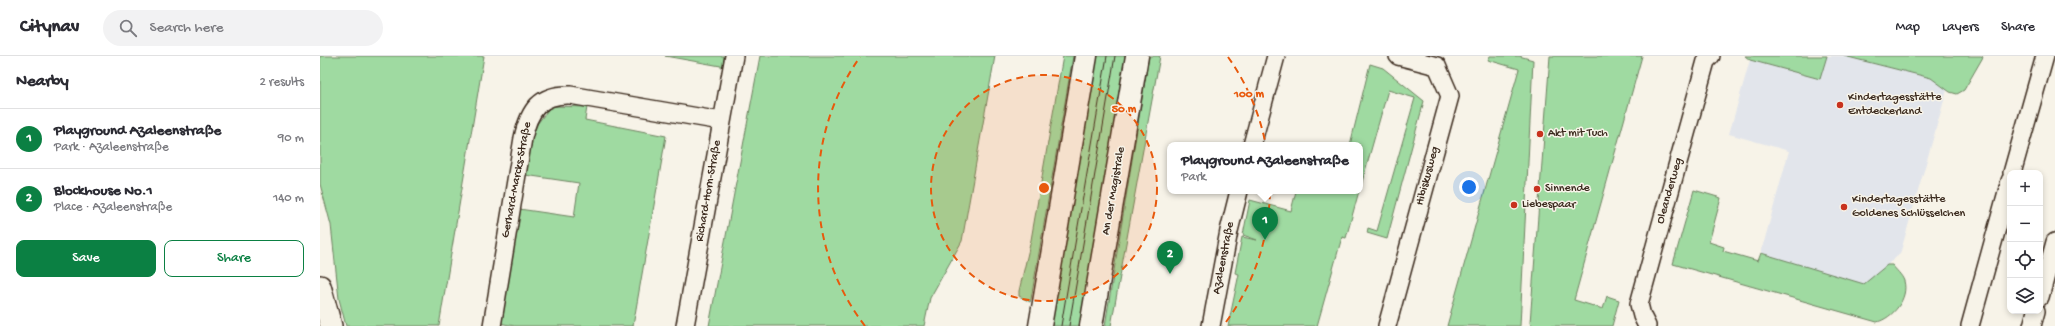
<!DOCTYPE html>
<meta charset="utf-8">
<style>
body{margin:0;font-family:"Gochi Hand",sans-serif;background:#f2f2f3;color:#2b2b33}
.controls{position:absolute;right:12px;bottom:12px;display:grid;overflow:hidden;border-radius:8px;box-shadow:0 2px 6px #0003}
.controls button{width:36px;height:36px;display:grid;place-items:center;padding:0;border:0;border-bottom:1px solid #e1e1e2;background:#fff;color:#2b2b33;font:20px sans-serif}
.you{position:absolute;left:1149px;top:131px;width:14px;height:14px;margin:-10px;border:3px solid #fff;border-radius:50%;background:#1a73e8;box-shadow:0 0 0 6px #1a73e833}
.badge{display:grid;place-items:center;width:26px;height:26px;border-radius:50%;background:#0b8043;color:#fff;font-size:13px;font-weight:700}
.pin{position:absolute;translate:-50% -33px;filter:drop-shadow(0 1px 2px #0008)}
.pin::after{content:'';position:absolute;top:21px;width:14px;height:12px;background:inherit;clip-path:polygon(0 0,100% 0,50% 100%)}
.popup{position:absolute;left:847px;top:86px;width:196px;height:52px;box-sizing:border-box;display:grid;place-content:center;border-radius:8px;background:#fff;filter:drop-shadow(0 1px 3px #0005);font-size:13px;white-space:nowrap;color:#7c7c81}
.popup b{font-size:15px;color:#2b2b33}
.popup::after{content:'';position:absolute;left:50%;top:100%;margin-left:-8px;border:8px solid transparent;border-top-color:#fff}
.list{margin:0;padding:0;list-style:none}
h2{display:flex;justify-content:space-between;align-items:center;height:52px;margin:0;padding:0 16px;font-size:17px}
h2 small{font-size:13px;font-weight:400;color:#7c7c81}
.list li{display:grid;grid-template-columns:26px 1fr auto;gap:12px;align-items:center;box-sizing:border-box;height:60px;padding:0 16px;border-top:1px solid #e1e1e2}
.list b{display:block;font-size:15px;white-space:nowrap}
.list p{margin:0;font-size:13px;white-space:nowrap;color:#7c7c81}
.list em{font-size:13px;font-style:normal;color:#7c7c81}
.actions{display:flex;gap:8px;padding:12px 16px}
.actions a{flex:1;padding:9px 0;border:1px solid #0b8043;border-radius:8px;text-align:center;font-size:14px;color:#0b8043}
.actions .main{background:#0b8043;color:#fff}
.icon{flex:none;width:22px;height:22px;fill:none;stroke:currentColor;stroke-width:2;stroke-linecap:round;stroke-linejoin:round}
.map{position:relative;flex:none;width:1735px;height:270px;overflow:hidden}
header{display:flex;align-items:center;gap:24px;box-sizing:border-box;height:56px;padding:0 20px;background:#fff;border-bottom:1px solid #e1e1e2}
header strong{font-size:19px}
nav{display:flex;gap:22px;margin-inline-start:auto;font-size:14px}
.search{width:280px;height:36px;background:#f2f2f3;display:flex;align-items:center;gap:10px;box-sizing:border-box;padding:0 14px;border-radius:22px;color:#7c7c81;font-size:15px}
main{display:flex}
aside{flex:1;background:#fff}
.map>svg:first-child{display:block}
.built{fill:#e2e5eb}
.green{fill:#9fdaa1;stroke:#6d8260}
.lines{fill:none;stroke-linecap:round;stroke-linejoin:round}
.minor-casing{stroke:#3b2a1e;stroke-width:20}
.tertiary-casing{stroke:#3b2a1e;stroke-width:24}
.secondary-casing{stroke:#3b2a1e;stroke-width:25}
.minor{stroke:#f7f3e8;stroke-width:17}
.tertiary{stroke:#f7f3e8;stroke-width:21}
.secondary{stroke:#f7f3e8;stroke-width:22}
.tram{stroke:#3b2a1e;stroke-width:1}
.ring{fill:none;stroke:#e8590c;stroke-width:2;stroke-dasharray:7 5}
.poi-dot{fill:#c8321e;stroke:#f7f3e8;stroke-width:1.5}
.labels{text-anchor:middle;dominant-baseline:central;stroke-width:3;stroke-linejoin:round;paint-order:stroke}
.poi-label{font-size:12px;fill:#3b2a1e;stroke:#f7f3e8;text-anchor:start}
.street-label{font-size:12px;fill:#3b2a1e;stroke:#f7f3e8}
.centre{fill:#e8590c;stroke:#f7f3e8;stroke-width:2}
.ring-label{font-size:12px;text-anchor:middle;font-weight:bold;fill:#e8590c;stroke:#f7f3e8;stroke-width:3;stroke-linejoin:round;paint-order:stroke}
</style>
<header>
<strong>Citynav</strong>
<div class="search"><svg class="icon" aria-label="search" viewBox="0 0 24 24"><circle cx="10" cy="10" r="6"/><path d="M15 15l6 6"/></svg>Search here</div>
<nav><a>Map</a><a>Layers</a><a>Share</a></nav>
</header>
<main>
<aside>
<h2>Nearby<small>2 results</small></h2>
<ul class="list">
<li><span class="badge">1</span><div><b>Playground Azaleenstraße</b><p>Park · Azaleenstraße</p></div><em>90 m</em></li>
<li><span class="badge">2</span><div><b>Blockhouse No.1</b><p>Place · Azaleenstraße</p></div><em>140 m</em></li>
</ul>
<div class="actions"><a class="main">Save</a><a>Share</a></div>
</aside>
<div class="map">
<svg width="1735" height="270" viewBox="0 0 1735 270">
<rect width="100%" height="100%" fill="#f7f3e8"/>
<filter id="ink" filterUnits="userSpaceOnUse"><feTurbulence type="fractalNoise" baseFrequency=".025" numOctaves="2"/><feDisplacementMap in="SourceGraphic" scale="8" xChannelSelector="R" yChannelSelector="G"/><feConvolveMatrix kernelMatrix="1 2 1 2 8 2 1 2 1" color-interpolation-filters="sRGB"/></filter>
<g filter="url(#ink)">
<polygon class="built" points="1507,0 1524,0 1611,22 1627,34 1580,198 1544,228 1441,197 1469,95 1409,78 1430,4 1499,23"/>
<g class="green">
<polygon points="0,0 164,0 119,270 26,270 19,243 11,169 0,128"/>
<polygon points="345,0 414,0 412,12"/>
<polygon points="440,0 675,0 642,185 610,242 604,270 389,270"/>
<polygon points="743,0 753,0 711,243 710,246 699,240 699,235 711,184"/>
<polygon points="774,0 809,0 764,270 728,270"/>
<polygon points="829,0 840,0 791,270 785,270"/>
<polygon points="1170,0 1199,0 1213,4 1200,270 1127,270 1199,13 1168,4"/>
<polygon points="1230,0 1322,0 1254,244 1283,253 1287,240 1299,244 1292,270 1212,270 1210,267"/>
<polygon points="1425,0 1507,0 1500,23 1430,4"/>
<polygon points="1524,0 1661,0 1663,1 1644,34 1637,38 1630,36 1611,22"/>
<polygon points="1050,8 1063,12 1104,45 1067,183 1047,177 1048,172 1057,175 1095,42 1068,34 1040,133 1040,89 1030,89"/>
<polygon points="231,50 267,51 265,64 346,80 313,270 195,270 179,267 199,153 254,161 259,127 205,119 214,72"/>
<path d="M1374,134L1401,142L1389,186L1404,191L1403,195L1438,205L1441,197L1544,228L1567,209H1572C1576,214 1582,219 1584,225C1589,242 1573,262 1557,266L1353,208Z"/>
<polygon points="976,135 1039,135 1026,182 1022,181 997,270 908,270 919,218 915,217 922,181 937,184 923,179 930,144 971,155"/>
</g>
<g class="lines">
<g class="minor-casing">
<g id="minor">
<polyline points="932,89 956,0"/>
<polyline points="1692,117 1725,0"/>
<polyline points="1720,241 1735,186"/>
<path d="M172,270L203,82C209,54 220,38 250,39L401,65"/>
<polyline points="365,270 414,0"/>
<polyline points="891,270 909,175 919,135"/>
<polyline points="1067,270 1130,40 1117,10 1078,0"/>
<polyline points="1327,270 1322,260 1319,248 1386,5 1391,0"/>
<polyline points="1650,270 1690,125"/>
<polyline points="1712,270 1716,255"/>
</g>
</g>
<g class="tertiary-casing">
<polyline id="tertiary" points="0,230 11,270"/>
</g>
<g class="secondary-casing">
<g id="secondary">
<polyline points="720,270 766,0"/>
<polyline points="771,270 817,0"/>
</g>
</g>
<use href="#minor" class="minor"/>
<use href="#tertiary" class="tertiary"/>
<use href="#secondary" class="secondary"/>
<g class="tram">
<polyline points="741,270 787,0"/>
<polyline points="749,270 795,0"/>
</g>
</g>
</g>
<circle cx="724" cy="132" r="113" fill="#e8590c" fill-opacity=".12"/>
<g class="ring">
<circle cx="724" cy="132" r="113"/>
<path d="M545 270A226 226 0 0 1 540 1M908 1A226 226 0 0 1 903 270"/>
</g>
<g class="poi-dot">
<circle cx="1520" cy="49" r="4"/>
<circle cx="1220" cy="78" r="4"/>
<circle cx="1217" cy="133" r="4"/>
<circle cx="1194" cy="149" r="4"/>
<circle cx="1524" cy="151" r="4"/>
</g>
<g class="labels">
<g class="poi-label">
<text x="1528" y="42">Kindertagesstätte<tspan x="1528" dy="14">Entdeckerland</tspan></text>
<text x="1228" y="78">Akt mit Tuch</text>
<text x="1225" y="133">Sinnende</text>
<text x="1532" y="144">Kindertagesstätte<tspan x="1532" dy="14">Goldenes Schlüsselchen</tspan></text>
<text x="1202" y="149">Liebespaar</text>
</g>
<g class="street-label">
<text transform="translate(1108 120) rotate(-75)">Hibiskusweg</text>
<text transform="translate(197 124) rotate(-79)">Gerhard-Marcks-Straße</text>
<text transform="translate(389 135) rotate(-80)">Richard-Horn-Straße</text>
<text transform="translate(794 135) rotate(-80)">An der Magistrale</text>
<text transform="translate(1350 135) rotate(-74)">Oleanderweg</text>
<text transform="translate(904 202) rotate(-79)">Azaleenstraße</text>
</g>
</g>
<circle cx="724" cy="132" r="6" class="centre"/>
<g class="ring-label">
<text x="929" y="41">100 m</text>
<text x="804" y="56">50 m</text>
</g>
</svg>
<div class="controls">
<button>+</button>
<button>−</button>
<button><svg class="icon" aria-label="locate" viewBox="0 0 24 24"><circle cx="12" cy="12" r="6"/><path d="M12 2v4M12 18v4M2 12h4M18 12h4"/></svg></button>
<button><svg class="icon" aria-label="layers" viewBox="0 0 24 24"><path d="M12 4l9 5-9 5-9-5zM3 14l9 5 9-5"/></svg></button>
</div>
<div class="you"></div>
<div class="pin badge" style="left:945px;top:184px">1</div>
<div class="popup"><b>Playground Azaleenstraße</b>Park</div>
<div class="pin badge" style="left:850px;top:218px">2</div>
</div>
</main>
